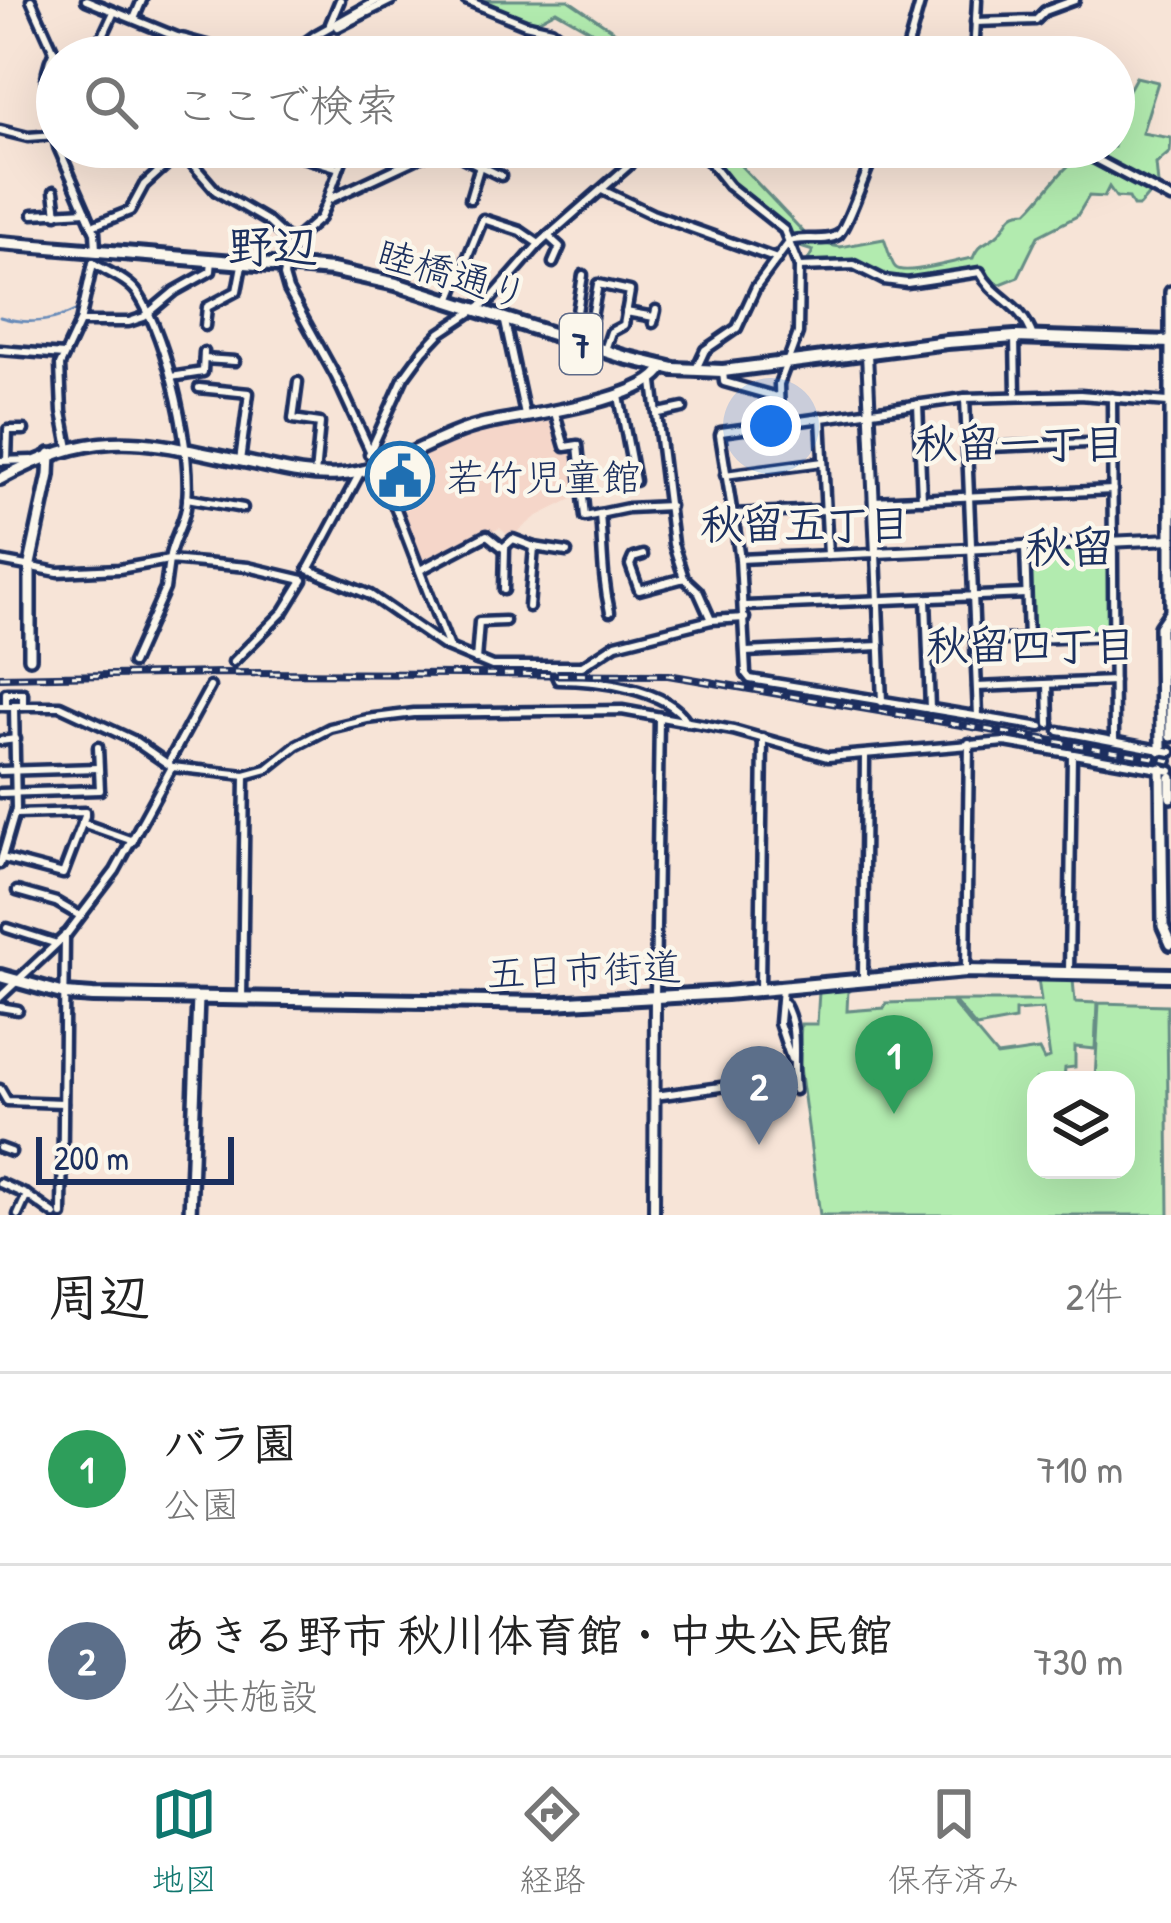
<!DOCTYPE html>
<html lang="ja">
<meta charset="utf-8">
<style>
body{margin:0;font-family:"Patrick Hand","Klee One",sans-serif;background:#f2f2f2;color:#222}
.controls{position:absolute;right:36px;bottom:36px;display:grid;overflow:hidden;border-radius:24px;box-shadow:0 12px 48px #0002}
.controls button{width:108px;height:108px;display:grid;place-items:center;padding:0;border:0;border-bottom:3px solid #e0e0e0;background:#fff;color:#222;font:60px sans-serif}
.scale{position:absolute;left:36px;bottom:30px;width:198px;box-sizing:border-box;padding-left:12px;border:6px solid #1b2f5e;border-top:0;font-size:33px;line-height:42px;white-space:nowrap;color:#1b2f5e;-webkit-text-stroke:9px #fbf7ec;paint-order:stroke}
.you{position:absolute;left:771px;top:426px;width:42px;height:42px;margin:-30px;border:9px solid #fff;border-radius:50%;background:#1a73e8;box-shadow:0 0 0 18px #1a73e833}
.badge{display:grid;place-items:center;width:78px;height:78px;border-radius:50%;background:#0f766e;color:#fff;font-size:39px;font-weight:700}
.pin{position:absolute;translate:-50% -99px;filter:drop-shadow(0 3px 6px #0008)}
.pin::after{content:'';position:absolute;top:63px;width:42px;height:36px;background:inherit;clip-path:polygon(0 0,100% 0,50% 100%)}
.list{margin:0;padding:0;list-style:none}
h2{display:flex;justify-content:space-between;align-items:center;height:156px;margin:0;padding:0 48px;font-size:51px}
h2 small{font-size:39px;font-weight:400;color:#767676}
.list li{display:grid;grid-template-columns:78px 1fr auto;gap:36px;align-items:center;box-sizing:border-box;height:192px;padding:0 48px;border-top:3px solid #e0e0e0}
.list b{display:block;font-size:45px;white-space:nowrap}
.list p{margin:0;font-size:39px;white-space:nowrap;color:#767676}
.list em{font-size:39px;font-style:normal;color:#767676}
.icon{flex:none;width:66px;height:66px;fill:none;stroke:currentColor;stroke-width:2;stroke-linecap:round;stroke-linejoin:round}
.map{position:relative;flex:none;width:1171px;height:1215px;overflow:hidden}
.search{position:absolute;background:#fff;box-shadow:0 12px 48px #0002;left:36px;right:36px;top:36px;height:132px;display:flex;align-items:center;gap:30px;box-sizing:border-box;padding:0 42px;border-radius:66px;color:#767676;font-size:45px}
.sheet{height:540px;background:#fff}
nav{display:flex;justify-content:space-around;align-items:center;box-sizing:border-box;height:168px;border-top:3px solid #e0e0e0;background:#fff;font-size:33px;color:#767676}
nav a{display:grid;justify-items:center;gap:6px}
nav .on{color:#0f766e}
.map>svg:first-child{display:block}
.built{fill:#f5d6c9}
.green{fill:#b2ebaf;stroke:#668d86;stroke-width:3}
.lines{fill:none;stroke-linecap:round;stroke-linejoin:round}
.stream{stroke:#688bb9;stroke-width:3}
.secondary-tunnel{stroke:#cbc0bf;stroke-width:9;stroke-dasharray:9 4.5;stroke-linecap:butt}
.minor-casing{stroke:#1b2f5e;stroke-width:15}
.tertiary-casing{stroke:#1b2f5e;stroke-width:16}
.secondary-casing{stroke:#1b2f5e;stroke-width:18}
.primary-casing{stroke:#1b2f5e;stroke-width:20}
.minor{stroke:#fbf7ec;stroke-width:6}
.tertiary{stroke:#fbf7ec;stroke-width:8}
.secondary{stroke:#fbf7ec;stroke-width:9}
.primary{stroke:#fbf7ec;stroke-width:10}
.rail-casing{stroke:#1b2f5e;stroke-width:8}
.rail{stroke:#fbf7ec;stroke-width:3;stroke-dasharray:9;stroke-linecap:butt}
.labels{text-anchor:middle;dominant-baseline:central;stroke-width:9;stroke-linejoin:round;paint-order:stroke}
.shield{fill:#fbf7ec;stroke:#5e6b89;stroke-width:3}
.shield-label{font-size:36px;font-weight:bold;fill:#1b2f5e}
.street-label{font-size:39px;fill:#1b2f5e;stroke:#fbf7ec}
.poi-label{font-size:39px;fill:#1b2f5e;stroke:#fbf7ec;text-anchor:start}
.neighbourhood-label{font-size:42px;font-weight:bold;fill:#1b2f5e;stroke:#fbf7ec}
.quarter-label{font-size:45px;font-weight:bold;fill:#1b2f5e;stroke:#fbf7ec}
</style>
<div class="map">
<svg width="1171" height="1215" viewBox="0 0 1171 1215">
<rect width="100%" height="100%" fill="#f7e4d7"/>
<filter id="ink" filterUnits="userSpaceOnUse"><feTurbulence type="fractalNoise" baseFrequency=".00833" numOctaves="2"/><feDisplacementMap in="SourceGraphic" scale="24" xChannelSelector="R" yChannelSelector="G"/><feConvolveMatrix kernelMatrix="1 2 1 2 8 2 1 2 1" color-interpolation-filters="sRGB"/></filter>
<g filter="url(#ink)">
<polygon class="built" points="550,418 562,451 576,450 580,495 536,517 510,538 500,528 423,565 384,468 460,435"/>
<g class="green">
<polygon points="472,0 568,0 652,57 637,57 556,11 537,21 523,20"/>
<path d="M1136,77L1158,82L1142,133L1171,138L1170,152L1156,164L1158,184L1139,206H1133L1129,198L1116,197L1109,187L1104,197L1089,196L1077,216L1038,236L1018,277L1001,284L991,282L987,272L890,282L857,263L816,265L807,262L813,251L797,246L779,223L733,184L702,147H723L813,242L840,247L884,239C887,246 891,263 895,267C903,277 957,260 973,258C979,243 984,245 996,236C1011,224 1005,211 1028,211C1056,184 1070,147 1114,147V117Z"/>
<polygon points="1107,548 1110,551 1111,629 1108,633 1034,636 1031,633 1028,555 1031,552"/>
<polygon points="1038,979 1073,980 1075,1002 1097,1003 1095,1049 1075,1047 1075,1067 1065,1068 1064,1080 1036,1080 1036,1170 1126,1170 1126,1080 1095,1080 1099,1003 1167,1005 1169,1215 820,1215 799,1060 801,1024 817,1024 819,992 848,990 847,1011 884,1008 886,1003 951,1001 997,1056 1039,1050 1044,1060 1050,1058 1043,1009 1015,1011 1015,1020 976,1027 954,1001 1041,1001"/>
</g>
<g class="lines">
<path class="stream" d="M0,317C27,325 51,323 77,310"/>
<polyline class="secondary-tunnel" points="1171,736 1171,778"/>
<g class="minor-casing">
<g id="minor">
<polyline points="31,0 57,58"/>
<polyline points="86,0 177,37 251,57"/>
<polyline points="466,0 525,24 551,30 586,57"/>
<polyline points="134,19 142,0"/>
<polyline points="975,22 1036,20 1045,11 1075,0"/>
<polyline points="330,24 340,0"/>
<polyline points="338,27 392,0"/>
<path d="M53,53C37,87 52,109 57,143"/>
<polyline points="93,57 114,12"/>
<polyline points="173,57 185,39"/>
<polyline points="285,57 317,34 378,0"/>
<polyline points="905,57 921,0"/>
<polyline points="974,57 977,0"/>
<polyline points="0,130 28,137 56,135"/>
<polyline points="58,147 95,232 96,250"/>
<polyline points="178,147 216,191 266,220 291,243"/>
<polyline points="442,147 328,200 320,218 291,243 284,276 288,290 336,377 391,496 448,645"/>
<polyline points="464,147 464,158 501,176"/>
<polyline points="698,147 729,186 784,230 799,267 798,333 779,384 780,423"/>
<polyline points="1049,147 1088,155 1171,199"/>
<polyline points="299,156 339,168"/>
<polyline points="602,190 652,214 777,259"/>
<polyline points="54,191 57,214"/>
<polyline points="329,196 347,147"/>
<polyline points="470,199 480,165"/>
<polyline points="33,214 86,211"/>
<polyline points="92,226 130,211 144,185 186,147"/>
<polyline points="548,236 560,247 553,263"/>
<path d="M799,267L854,265L884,280L907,283L980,272C993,298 1022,303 1033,337"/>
<polyline points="450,301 483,219 520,231 539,244"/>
<polyline points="626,312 654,317"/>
<polyline points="80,322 129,322 144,317 175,291 211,271 212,260"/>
<polyline points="505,322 525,415"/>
<polyline points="653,323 656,310"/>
<polyline points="205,326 207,307 237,291 242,265"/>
<polyline points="1015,337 1016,394"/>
<polyline points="578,342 579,330 575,324 583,275"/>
<polyline points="587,345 598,284 630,291 624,325 611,332 605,350"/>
<polyline points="0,350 64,355"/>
<polyline points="204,359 235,361"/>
<path d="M697,367L705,350L737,328L756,287L790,241C804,236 825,243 838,235C846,230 869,163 877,147"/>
<polyline points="723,371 724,382 777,397"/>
<polyline points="171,377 203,372 204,352"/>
<polyline points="298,382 293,419 320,423 315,475"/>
<polyline points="653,382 673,544 684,578 698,591 711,620"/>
<polyline points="199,388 249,393 240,461"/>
<polyline points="619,396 635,481"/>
<polyline points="1112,397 1114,741"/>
<polyline points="965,398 978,716"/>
<polyline points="918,404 922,499"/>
<polyline points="555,413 565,447 578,445 585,517 628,508 670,506"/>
<polyline points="659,413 683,408"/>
<polyline points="821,417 828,555"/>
<polyline points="69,448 62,412 60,365 80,322 93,263"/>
<polyline points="967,448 1112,442"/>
<polyline points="369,454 404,377 423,351 440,333 491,299 539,244 628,166 641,147"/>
<polyline points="7,460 8,430 24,430"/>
<polyline points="0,461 32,460"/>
<polyline points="725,475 823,462"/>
<polyline points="187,498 243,508"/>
<polyline points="873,501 1113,490"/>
<path d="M600,514C603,549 602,578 610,612"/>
<polyline points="734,514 826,510"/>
<polyline points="1025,547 1028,639"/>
<polyline points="643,555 633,558 630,565 639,590 684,578"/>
<polyline points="740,559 876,553 882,702"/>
<path d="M0,561L58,572L119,569L169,560C171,542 183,526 186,508C195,457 167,337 138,294C129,280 107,272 93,263"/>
<polyline points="309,568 361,471"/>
<polyline points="308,569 370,595 444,646 492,666 582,666 616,644 711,620 745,618"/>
<polyline points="422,569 487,535 503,548 513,539 534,547 567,552"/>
<polyline points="504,590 505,547"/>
<polyline points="926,599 930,709"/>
<polyline points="745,606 1026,594"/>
<polyline points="529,607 534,547"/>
<polyline points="975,641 1113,636"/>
<polyline points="746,652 880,646"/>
<polyline points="476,660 479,622 505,621"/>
<polyline points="132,663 165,589 169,560 248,567 303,580 284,611 233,662"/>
<path d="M552,667L558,680C593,680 668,688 687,722"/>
<polyline points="1048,684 1049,724"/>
<polyline points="977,687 1114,681"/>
<polyline points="0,706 60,706 133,740 172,767 245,775 267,769 297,745 330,728 367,719 414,713 622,710 733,730 828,757 1005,742 1171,771"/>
<polyline points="6,706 6,693 23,693 23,706"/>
<polyline points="1041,727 750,679 746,674 740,559 720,435 721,432 965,398 1080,395 1168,402"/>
<polyline points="1059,731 1171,752"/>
<polyline points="0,741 16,739"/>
<polyline points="169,762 210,687"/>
<polyline points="0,771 98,768"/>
<polyline points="0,793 100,790 98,747"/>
<polyline points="82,823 133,841"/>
<polyline points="2,858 63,874 85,816 85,812 15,814"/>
<polyline points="0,864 16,809 14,707"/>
<polyline points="17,891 56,902 80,916"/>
<polyline points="7,928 54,943"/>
<polyline points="966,971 969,743"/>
<polyline points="1069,972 1072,754"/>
<polyline points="863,980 865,756"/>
<polyline points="782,988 779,1023 791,1059"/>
<polyline points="760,990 763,738"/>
<polyline points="655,995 659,717"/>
<polyline points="0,997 67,934 115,871 172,767"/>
<polyline points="242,999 245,775"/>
<path d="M784,1003C800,1030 791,1060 795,1090"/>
<polyline points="0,1007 18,1010"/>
<polyline points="0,1089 7,1101 63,1103"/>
<polyline points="655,1096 793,1077"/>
<polyline points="0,1148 11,1152"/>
<polyline points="0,1183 27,1195 55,1215"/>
<polyline points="18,1215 27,1195"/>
<polyline points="62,1215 65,935"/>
</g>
</g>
<g class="tertiary-casing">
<g id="tertiary">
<polyline points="867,353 876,553 1171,539"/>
<polyline points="654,1215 655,997"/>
</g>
</g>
<g class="secondary-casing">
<g id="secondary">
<path d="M0,479C105,422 148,443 256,464C283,470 310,477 338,475C390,472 434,435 485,424C521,416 648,401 663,367"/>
<polyline points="30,658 30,564 49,475 50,454"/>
<polyline points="1171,736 1171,292"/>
<polyline points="1161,750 1160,627 1169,614"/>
<polyline points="1161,769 1163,926 1171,944"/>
<polyline points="1171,778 1171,797"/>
<polyline points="190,1215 198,998"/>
</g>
</g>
<g class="primary-casing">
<g id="primary">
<polyline points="0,243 332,270 396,284 624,357 674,369 723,371 947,342 1015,337 1171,342"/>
<polyline points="0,976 65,994 93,996 552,1003 726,993 966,971 1171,975"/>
</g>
</g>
<use href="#minor" class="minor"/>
<use href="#tertiary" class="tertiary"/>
<use href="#secondary" class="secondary"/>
<use href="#primary" class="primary"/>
<g class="rail-casing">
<polyline id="rail" points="0,677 222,673 668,675 1171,761"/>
</g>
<use href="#rail" class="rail"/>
</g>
</g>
<defs>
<g id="civic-ring" transform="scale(3.45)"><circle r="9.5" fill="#fbf7ec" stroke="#1f6fb2" stroke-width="1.5"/><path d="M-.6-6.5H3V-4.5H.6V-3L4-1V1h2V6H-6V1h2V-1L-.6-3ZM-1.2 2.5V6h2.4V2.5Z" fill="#1f6fb2"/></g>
</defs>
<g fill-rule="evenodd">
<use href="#civic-ring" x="400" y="476"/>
</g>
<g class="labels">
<rect class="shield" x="560" y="314" width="42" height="60" rx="9"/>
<g class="shield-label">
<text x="581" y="344">7</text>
</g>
<g class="street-label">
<text transform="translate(453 273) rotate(17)">睦橋通り</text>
<text transform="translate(584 969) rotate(-2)">五日市街道</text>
</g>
<g class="poi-label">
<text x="446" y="476">若竹児童館</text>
</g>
<g class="neighbourhood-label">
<text x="1020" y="442">秋留一丁目</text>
<text x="805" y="523">秋留五丁目</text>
<text x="1031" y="644">秋留四丁目</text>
</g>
<g class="quarter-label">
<text x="273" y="245">野辺</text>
<text x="1070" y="546">秋留</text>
</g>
</g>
</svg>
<div class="controls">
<button><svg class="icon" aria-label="layers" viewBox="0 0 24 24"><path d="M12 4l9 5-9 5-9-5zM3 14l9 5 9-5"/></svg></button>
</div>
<div class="scale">200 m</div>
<div class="you"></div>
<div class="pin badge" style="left:894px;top:1114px;background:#2e9e5b">1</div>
<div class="pin badge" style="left:759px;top:1145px;background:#5c6f8a">2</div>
<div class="search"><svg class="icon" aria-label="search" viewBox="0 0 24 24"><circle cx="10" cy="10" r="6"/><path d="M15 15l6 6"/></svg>ここで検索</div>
</div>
<section class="sheet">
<h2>周辺<small>2件</small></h2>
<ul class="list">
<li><span class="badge" style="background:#2e9e5b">1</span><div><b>バラ園</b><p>公園</p></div><em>710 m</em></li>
<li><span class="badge" style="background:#5c6f8a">2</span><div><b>あきる野市 秋川体育館・中央公民館</b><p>公共施設</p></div><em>730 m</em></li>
</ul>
</section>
<nav>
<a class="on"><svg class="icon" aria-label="map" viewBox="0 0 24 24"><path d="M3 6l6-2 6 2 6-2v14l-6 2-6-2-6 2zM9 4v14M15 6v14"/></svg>地図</a>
<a><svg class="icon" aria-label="directions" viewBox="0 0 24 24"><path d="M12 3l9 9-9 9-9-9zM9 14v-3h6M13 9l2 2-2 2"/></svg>経路</a>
<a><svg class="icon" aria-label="saved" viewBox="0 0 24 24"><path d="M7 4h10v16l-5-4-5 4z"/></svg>保存済み</a>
</nav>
